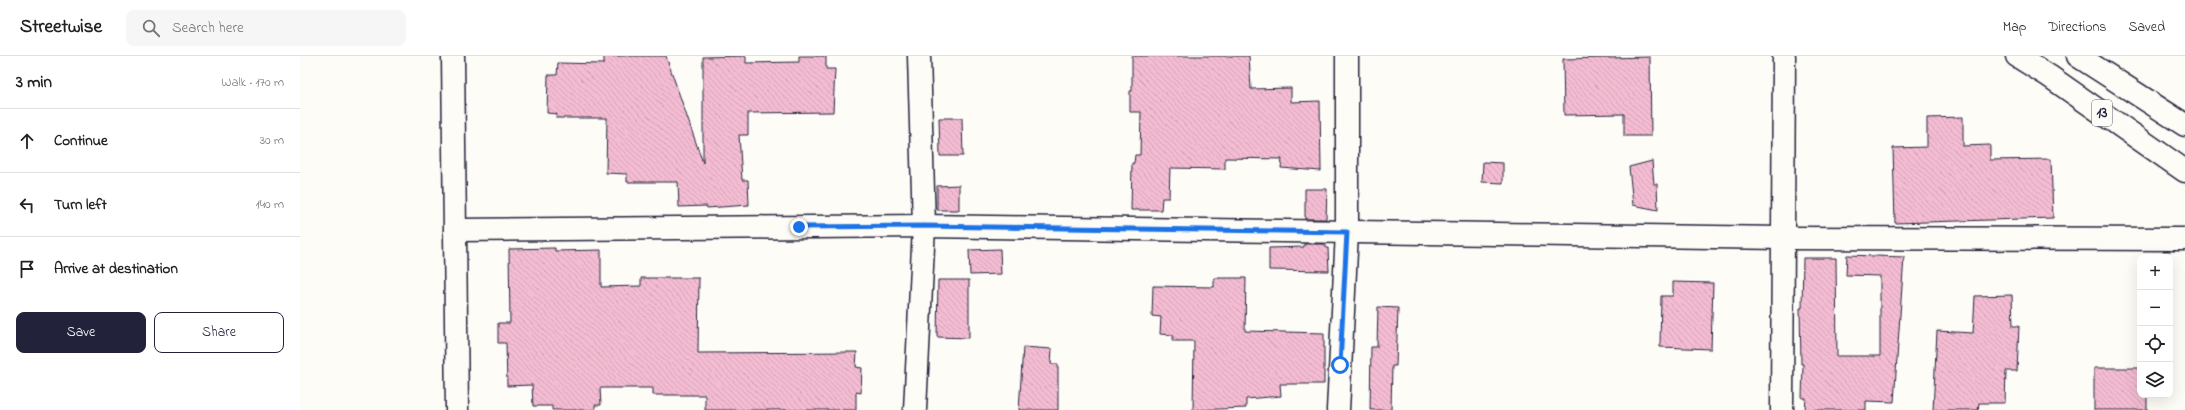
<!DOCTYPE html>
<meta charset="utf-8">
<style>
body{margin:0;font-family:"Indie Flower",sans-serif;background:#f6f6f6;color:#222}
.controls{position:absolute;right:12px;bottom:12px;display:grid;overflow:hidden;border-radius:8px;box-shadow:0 4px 16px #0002}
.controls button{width:36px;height:36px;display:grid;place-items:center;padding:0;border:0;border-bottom:1px solid #e0e0e0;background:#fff;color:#222;font:20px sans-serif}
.stop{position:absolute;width:12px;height:12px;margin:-9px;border:3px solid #1a73e8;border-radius:50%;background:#fff}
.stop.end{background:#1a73e8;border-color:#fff;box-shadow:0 1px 4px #0008}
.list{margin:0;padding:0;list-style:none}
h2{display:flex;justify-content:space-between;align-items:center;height:52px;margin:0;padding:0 16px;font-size:17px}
h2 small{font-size:13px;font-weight:400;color:#767676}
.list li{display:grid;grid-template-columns:26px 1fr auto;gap:12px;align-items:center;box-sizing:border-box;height:64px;padding:0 16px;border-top:1px solid #e0e0e0}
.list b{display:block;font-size:15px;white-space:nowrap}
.list em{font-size:13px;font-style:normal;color:#767676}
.actions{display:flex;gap:8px;padding:12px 16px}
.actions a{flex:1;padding:9px 0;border:1px solid #22223b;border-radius:8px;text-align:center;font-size:14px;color:#22223b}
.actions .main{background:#22223b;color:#fff}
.icon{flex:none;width:22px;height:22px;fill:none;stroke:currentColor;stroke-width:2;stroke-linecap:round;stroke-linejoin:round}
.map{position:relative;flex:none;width:1885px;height:354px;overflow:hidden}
header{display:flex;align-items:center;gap:24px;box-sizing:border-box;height:56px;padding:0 20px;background:#fff;border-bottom:1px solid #e0e0e0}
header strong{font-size:19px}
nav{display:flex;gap:22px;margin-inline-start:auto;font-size:14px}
.search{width:280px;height:36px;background:#f6f6f6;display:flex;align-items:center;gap:10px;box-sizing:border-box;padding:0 14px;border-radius:8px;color:#767676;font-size:15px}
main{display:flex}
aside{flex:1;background:#fff}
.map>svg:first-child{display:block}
.building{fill:url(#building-back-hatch);stroke:#22223b}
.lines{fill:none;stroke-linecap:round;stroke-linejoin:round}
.street-casing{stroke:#22223b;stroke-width:25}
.primary-casing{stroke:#22223b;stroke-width:25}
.street{stroke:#fdfcf7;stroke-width:22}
.primary{stroke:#fdfcf7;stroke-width:22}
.route{stroke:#1a73e8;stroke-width:5}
.labels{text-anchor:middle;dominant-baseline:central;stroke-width:3;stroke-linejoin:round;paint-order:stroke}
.shield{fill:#fdfcf7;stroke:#646373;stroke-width:1}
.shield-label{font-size:15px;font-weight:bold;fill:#22223b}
</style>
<header>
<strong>Streetwise</strong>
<div class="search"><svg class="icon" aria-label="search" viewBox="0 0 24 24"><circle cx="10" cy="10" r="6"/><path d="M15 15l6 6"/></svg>Search here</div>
<nav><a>Map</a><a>Directions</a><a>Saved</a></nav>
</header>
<main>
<aside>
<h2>3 min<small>Walk · 170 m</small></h2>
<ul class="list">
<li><svg class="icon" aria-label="ahead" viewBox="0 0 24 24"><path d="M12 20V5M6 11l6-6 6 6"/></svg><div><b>Continue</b></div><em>30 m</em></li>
<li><svg class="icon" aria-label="left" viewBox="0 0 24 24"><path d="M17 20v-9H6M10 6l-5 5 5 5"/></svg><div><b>Turn left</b></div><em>140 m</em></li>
<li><svg class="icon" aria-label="arrive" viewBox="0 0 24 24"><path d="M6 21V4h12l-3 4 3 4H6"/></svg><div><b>Arrive at destination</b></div></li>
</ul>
<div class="actions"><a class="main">Save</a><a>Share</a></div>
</aside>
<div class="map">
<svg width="1885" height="354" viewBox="0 0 1885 354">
<defs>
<pattern id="building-back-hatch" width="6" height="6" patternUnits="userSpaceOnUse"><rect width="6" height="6" fill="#f4bcd2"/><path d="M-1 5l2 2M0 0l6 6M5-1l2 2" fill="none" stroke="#d1a1b5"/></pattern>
</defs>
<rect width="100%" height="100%" fill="#fdfcf7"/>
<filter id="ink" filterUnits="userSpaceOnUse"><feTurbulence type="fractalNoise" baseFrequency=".025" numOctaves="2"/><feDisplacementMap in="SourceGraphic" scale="8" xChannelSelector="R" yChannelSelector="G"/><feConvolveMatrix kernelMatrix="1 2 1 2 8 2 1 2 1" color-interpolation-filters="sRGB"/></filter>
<g filter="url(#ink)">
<g class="building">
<polygon points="304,0 366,0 403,107 403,1 446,0 446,7 499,6 499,0 526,0 526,13 535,13 533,56 448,57 448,79 439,79 442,124 448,124 449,149 407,152 406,150 379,151 378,126 327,126 327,118 306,117 307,62 256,62 257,58 247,57 248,19 257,19 258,7 304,8"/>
<polygon points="832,0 949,0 951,33 991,32 991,46 1020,45 1021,115 981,112 982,103 925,102 925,113 870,112 869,142 862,142 861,154 831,154 832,107 834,107 835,99 840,99 841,56 830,56 830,35 832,35"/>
<polygon points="1350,1 1351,80 1324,80 1324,58 1264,59 1263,3"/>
<polygon points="1663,61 1663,90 1690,89 1690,104 1751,103 1753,162 1595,167 1593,92 1627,91 1627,62"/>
<polygon points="639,62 662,62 663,100 640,100"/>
<polygon points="1352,105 1354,128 1357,128 1358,154 1333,149 1329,111"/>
<polygon points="1183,106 1203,107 1203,127 1182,126"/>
<polygon points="659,129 659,154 637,154 637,130"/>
<polygon points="1005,133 1027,133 1026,163 1005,163"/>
<polygon points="1004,188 1026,188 1026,192 1028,192 1029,215 969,214 969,192 1004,191"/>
<polygon points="255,192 255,195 301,194 301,231 341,230 341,222 399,222 398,297 557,296 556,311 562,312 561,337 556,336 556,354 405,354 405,339 353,339 353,332 300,332 301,349 295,349 295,354 252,354 252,350 233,350 232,329 207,330 206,287 198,287 198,267 210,267 209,193"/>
<polygon points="700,193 701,218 670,219 669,194"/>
<polygon points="1547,199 1604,201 1594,346 1566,345 1566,354 1505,354 1506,342 1502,342 1503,308 1501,308 1500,252 1502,252 1503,202 1536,202 1537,300 1580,300 1580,220 1546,219"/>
<polygon points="914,222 946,222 945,275 1024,277 1024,328 980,328 981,340 946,343 946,352 893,354 894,285 873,285 873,279 860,278 861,261 852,260 853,230 914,231"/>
<polygon points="638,224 669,224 669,282 637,281"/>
<polygon points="1373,226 1413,227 1411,293 1360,291 1361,240 1373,240"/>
<polygon points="1712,239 1713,270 1719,270 1717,315 1706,315 1705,347 1679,347 1678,354 1633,354 1637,275 1673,277 1675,240"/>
<polygon points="1078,251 1098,252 1096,310 1092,310 1091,354 1070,354 1071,291 1077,291"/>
<polygon points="723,291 752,293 751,308 758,308 758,354 719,354"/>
<polygon points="1794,312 1840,312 1840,339 1847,339 1847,354 1794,354"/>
</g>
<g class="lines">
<g class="street-casing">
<g id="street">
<polyline points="153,0 157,354"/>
<polyline points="156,174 624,170 1483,182 1885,183"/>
<polyline points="615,354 624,170 619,0"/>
<polyline points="1038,354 1047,176 1047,0"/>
<polyline points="1482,354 1484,0"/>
</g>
</g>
<g class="primary-casing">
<g id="primary">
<polyline points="1717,0 1749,20 1885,115"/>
<polyline points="1778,0 1885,69"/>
</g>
</g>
<use href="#street" class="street"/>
<use href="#primary" class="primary"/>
</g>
</g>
<g class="lines" filter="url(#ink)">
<polyline class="route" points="499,171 624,170 1047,176 1040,309"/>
</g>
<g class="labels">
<rect class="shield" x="1792" y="44" width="20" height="26" rx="3"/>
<g class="shield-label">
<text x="1802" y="57">13</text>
</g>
</g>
</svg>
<div class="controls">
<button>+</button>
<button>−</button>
<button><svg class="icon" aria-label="locate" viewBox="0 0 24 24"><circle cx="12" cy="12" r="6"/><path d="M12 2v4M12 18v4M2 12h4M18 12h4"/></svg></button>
<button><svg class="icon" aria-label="layers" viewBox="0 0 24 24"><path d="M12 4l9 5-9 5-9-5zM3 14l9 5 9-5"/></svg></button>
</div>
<div class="stop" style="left:1040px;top:309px"></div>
<div class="stop end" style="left:499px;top:171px"></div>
</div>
</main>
